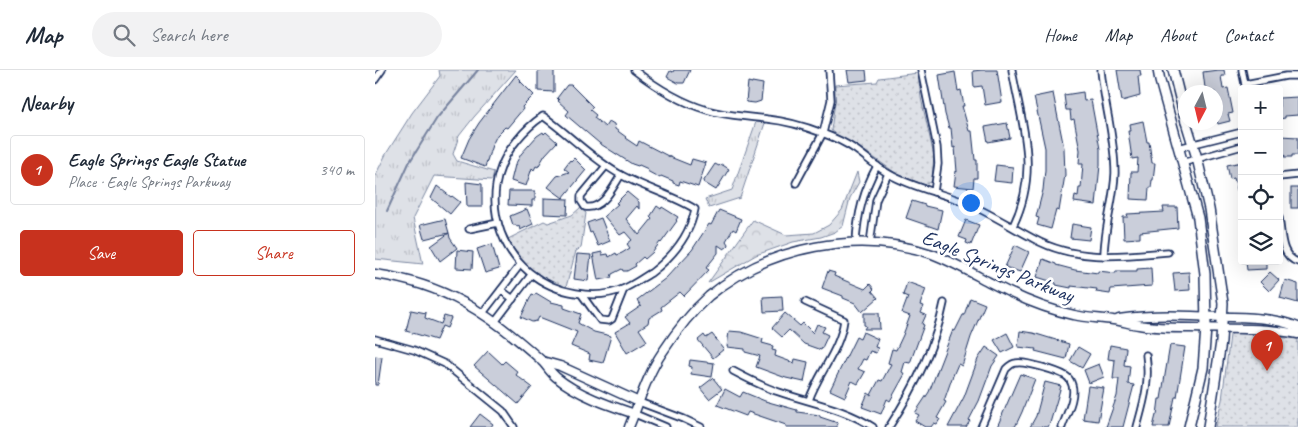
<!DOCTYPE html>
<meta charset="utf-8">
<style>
body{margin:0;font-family:Caveat,sans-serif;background:#f2f2f3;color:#1f2937}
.controls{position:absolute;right:15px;top:15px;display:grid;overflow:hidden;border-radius:5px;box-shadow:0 5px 20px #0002}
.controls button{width:45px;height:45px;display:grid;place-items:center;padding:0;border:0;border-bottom:1px solid #e0e1e3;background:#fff;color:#1f2937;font:25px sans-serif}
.compass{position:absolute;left:803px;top:15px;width:45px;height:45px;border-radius:50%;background:#fff;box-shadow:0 5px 20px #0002;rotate:187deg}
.you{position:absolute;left:595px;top:132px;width:18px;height:18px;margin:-12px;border:4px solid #fff;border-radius:50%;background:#1a73e8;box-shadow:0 0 0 8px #1a73e833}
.badge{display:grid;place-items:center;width:32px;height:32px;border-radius:50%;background:#c8321e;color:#fff;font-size:16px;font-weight:700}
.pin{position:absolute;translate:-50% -41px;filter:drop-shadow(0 1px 2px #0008)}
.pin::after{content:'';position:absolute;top:26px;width:18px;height:15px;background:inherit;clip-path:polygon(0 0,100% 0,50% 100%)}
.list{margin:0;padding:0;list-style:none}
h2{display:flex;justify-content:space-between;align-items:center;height:65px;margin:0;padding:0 20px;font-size:21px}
h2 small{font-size:16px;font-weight:400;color:#747a83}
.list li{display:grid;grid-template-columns:32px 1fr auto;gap:15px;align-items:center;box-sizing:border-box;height:70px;margin:0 10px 10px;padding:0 10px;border:1px solid #e0e1e3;border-radius:5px}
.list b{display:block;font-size:19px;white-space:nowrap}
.list p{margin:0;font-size:16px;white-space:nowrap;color:#747a83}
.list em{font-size:16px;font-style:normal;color:#747a83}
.actions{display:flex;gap:10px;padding:15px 20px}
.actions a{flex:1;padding:11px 0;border:1px solid #c8321e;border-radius:5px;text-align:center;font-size:18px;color:#c8321e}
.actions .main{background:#c8321e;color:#fff}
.icon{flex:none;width:28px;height:28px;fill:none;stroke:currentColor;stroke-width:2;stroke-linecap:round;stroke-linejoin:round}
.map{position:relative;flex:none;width:923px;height:357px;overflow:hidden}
header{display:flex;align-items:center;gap:30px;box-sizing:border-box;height:70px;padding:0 25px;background:#fff;border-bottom:1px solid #e0e1e3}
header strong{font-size:24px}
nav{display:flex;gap:28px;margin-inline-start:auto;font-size:18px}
.search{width:350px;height:45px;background:#f2f2f3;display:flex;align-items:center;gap:12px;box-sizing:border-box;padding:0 18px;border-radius:28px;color:#747a83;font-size:19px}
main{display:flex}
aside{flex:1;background:#fff}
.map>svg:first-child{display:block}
.grass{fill:url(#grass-tufts);stroke:#7c88a2}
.forest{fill:url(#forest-crowns);stroke:#7c88a2}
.park{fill:url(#park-dots);stroke:#7c88a2}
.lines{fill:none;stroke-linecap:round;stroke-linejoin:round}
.stream{stroke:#77839f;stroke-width:2}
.building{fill:#caceda;stroke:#1b2f5e}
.minor-casing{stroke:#1b2f5e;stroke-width:9}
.tertiary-casing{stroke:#1b2f5e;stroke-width:11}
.secondary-casing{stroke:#1b2f5e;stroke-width:12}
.minor{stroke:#fff;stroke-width:5.5}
.tertiary{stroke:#fff;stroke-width:8}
.secondary{stroke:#fff;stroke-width:9}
.labels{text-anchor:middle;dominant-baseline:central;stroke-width:5;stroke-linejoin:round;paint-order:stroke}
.street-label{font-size:21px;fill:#1b2f5e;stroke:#fff}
</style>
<header>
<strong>Map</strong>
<div class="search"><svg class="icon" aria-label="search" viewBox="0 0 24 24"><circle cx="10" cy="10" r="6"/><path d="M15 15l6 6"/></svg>Search here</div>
<nav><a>Home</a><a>Map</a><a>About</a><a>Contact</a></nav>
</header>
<main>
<aside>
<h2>Nearby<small></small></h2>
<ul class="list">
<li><span class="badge">1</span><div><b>Eagle Springs Eagle Statue</b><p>Place · Eagle Springs Parkway</p></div><em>340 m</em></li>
</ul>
<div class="actions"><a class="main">Save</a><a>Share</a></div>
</aside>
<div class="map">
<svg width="923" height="357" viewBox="0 0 923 357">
<defs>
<pattern id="grass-tufts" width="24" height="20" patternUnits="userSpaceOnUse" patternTransform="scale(1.25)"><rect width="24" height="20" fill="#dee1e7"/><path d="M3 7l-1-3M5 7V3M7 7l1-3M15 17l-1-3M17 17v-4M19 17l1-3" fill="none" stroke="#bec1c9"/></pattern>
<pattern id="forest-crowns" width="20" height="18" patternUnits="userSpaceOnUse" patternTransform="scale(1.25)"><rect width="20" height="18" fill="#dee1e7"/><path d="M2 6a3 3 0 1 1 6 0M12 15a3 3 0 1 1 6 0" fill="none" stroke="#bec1c9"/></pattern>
<pattern id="park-dots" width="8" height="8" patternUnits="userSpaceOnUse" patternTransform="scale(1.25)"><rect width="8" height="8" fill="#dee1e7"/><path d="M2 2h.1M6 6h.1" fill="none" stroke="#bec1c9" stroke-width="1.8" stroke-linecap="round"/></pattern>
</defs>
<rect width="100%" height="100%" fill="#fff"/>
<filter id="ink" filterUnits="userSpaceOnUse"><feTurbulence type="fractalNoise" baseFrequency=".02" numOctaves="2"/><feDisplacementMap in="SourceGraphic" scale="10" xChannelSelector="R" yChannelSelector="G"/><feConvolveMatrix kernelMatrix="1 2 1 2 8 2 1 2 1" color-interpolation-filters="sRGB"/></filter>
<g filter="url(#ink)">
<g class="grass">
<polygon points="64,0 141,0 99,47 84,66 78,84 82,91 119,102 117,110 59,106 38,148 48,194 0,189 0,106 11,84 37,43 65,6"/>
<polygon points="381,52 390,53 365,128 334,138 330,129 357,120"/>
</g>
<polygon class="forest" points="482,102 484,112 475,128 468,156 460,162 446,167 418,172 381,185 333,213 378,150 411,165 439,163 454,155 467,140"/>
<g class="park">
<polygon points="543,3 546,28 559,86 557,109 556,112 550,115 522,104 491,82 458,63 456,60 460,32 460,15 502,12 504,8"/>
<path d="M205,138L211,143L206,178L201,181L191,217C165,208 145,194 133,169L169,151L173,153L197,145Z"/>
<polygon points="858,263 923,269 923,357 840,357 847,330 855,265"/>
</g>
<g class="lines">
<polyline class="stream" points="12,141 34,93 62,48 103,0"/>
</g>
<g class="building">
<polygon points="163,0 179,0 179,22 163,21"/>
<polygon points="299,0 315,0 309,13 303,13 292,7 295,1 298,2"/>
<polygon points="472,0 491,0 492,10 474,12"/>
<polygon points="607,0 622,0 627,32 610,35 607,16 599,17 598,1"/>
<polygon points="742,0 765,0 766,6 763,6 765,26 747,31"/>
<polygon points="843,0 849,0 850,6 846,6 848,19 853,18 858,43 853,44 855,51 843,54 840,44 840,22 834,22 833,18 830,18 828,2"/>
<polygon points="580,2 583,21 586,20 589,36 587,36 594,61 597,61 600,90 602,90 602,108 599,108 598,118 579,116 581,101 582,102 580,77 578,78 576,58 574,58 570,44 564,5"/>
<polygon points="141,5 146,10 145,11 159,25 147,37 148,39 132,58 130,57 122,65 117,75 110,97 86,88 94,69 104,53"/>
<polygon points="373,12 377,13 377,12 388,14 386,31 380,33 371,32"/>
<polygon points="192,15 196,15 218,37 215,40 221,45 219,48 223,51 230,57 234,51 239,54 240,59 251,67 250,68 262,76 264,71 295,87 315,95 317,89 331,93 323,117 305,111 304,115 298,113 298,111 286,106 285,108 272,101 273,99 264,95 263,96 257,94 224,73 191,45 194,41 183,31 184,30 182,28"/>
<polygon points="708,22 709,31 716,30 725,79 725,95 721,135 699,132 700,125 703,126 704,118 706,118 708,94 704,94 705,80 699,49 696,50 695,40 691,40 689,25"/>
<polygon points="678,23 689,78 690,105 684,141 681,140 676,159 662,155 664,148 661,147 668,120 670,100 670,78 659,27"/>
<polygon points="923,27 923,45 910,46 910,48 904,49 904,28"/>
<polygon points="768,51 772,72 774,72 777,93 780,93 778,110 777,110 776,118 774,118 773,130 755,129 756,102 762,102 763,88 757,89 753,61 756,61 755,54"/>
<polygon points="632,53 635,68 613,72 610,57"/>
<polygon points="168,62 169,64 171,62 182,72 170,85 163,97 161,96 159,100 157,98 151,116 136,111 140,95 146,84 162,66"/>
<polygon points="905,66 923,67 923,85 917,85 917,87 909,87 910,85 904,84"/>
<polygon points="199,88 211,100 188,128 173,117 182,106 194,102 189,98 195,90 196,91"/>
<polygon points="867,92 867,131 865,131 859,108 855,109 852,95"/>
<polygon points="340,94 344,96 346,94 354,99 341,120 328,112"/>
<polygon points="621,95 638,97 637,113 619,111"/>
<polygon points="91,112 107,114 107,137 92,137"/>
<polygon points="62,116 76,127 77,126 85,132 75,144 56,128"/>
<rect x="916" y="118" width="7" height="20"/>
<polygon points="134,121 160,121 160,130 157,130 157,136 133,135"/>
<polygon points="252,122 264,132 264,139 262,136 251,149 264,165 277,149 275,147 282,136 286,139 287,137 303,147 301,150 302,151 286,173 285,172 278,182 270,189 268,187 260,194 261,196 252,201 248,201 247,199 237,204 236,208 223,210 218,184 227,182 227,185 233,184 234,187 241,183 242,185 247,183 255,178 252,174 257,170 250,162 245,165 229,146 243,134 241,133"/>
<polygon points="169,128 193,129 192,145 169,144"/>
<polygon points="537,131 550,135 550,136 567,140 563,159 531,148"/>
<polygon points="788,137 802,137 803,158 765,162 765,168 749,169 748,147 753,147 752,144 789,142"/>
<polygon points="152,139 158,154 145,160 144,156 142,157 141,155 138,155 135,146"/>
<polygon points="344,140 366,149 361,161 358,159 351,171 353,174 352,177 349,179 343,175 343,183 331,198 334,200 309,226 305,222 286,237 287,240 274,248 273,253 264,259 272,271 252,283 240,262 255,253 250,247 266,236 262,230 291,208 317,180 334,154 336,155"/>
<polygon points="226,148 235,171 223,176 217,162 215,163 212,153"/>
<polygon points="70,149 74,163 49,169 45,155"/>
<polygon points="591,150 604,155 596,175 591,173 592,170 584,167"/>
<polygon points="697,154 716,157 714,170 695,168"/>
<polygon points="74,163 75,168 82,178 65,191 56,176"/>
<polygon points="117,174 124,199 110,203 102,179"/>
<polygon points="640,175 654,182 645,202 630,197"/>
<polygon points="82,180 98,182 97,199 81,198"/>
<polygon points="202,184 216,185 213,211 199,209"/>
<polygon points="668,189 681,194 681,195 700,200 723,203 723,201 741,203 741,201 762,201 762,199 776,198 777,216 736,219 735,224 721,222 722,219 696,216 696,218 681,215 681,213 662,207"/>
<polygon points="871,191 891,191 891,199 872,200"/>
<polygon points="453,201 460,203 459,206 490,219 495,214 499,219 497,221 503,228 487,242 480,233 468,228 468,226 447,218"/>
<polygon points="814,202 815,220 800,221 798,203"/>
<polygon points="895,202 904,210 894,221 885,212"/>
<polygon points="910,210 923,214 923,233 905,228"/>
<polygon points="532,212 551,219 545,235 549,236 546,243 551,245 547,254 549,255 535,293 530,292 527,302 530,304 515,331 512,329 506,344 487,337 493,323 496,325 504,310 507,311 516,294 513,293 517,279 521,280 528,265 535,246 527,243 533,227 528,225"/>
<polygon points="161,223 176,232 189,235 189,238 206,244 203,253 210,257 219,262 236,266 228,293 214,290 215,284 196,276 202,262 164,247 162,251 157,252 146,247 157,224 160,225"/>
<polygon points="407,226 408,241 389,242 388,227"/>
<polygon points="595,228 610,234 596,267 587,296 583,294 577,308 569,331 571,332 562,348 565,349 562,354 559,353 556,357 550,357 540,351 544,345 540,343 554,322 578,260 580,261 588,245 589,245"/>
<polygon points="36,240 51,243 50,248 66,254 69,246 76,248 72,258 67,256 61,270 31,261"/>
<polygon points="410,243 425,256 428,253 438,263 442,254 450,257 447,262 453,265 446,280 429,274 414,260 407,267 397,258"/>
<polygon points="489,243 504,243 505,259 489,259 491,256 489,255"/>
<polygon points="354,261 366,262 388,269 387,273 398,276 397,280 401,281 400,286 419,293 420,289 433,292 429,312 411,308 381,297 385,286 370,282 370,279 352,277"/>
<polygon points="645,261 658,263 694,274 691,289 660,281 661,279 643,277"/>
<polygon points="488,262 503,269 500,277 503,278 501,283 495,281 491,290 488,289 483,299 490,302 483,314 477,311 470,327 455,320 481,267 485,269"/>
<polygon points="632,263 639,277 627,283 619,270"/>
<polygon points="337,264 349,279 338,288 323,270 329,265 331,268"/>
<polygon points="735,275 751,278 749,295 755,296 753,314 759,315 748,357 731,357 742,326 744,309 738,309 740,290 733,289"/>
<polygon points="795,275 810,277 802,327 800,327 794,357 778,357 781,345 782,345 784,329 786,329"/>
<polygon points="611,277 624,286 617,296 604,331 594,350 595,351 591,357 573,357 589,327 603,289"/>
<polygon points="703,277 715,284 707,298 695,291"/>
<polygon points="113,281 127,294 130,291 143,302 141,305 157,317 143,334 99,296"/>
<polygon points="0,286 7,287 3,315 0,315"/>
<polygon points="315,290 339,293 337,307 316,304 317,297 314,296"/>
<polygon points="724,294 729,307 714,313 709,300"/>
<polygon points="645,304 660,309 647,342 640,357 622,357"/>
<polygon points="338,308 347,319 334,329 325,318"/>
<polygon points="670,312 686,316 675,353 673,357 655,357 661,346"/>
<polygon points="713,316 729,318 723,351 708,349"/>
<polygon points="350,319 365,327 368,322 390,331 422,340 422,342 445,345 445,347 463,353 462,357 411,357 411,355 373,342 371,346 342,335"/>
<polygon points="105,344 118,354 116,357 95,357"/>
</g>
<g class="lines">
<g class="minor-casing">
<g id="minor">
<path d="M259,0C281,17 305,32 332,40C351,46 372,46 392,49C411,51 429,56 447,63C458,67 471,73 481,80C492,88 502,97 514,104C540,119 569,123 596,135C618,145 638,158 659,169C701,192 747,186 793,182"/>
<polyline points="546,0 562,77 563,94 559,122"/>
<path d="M637,0C647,56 665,101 638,156"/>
<path d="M726,0C729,34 740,68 740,103C739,131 729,158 729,186"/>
<polyline points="867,0 871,19"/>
<polyline points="0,10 7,0"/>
<polyline points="870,14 911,6 923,6"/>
<path d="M168,46C195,65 217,89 246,105C270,118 297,125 320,139C315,165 297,187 276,203C267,208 259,214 250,218C235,225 217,226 201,223C128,212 94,125 143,69C151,59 158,53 168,46Z"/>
<polyline points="803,78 867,62"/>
<polyline points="807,93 867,76"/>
<path d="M231,96L206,126V131L210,137C228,140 238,117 246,105"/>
<polyline points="904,107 923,105"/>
<polyline points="421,113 448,63 456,30 454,0"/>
<path d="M904,148C907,163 905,187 923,192"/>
<polyline points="94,159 123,153"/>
<path d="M481,173C482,145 488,121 502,96"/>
<polyline points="495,173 501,130 513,104"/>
<polyline points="126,220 138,229"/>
<polyline points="207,225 225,250 234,251 237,249 249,219"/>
<path d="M430,232L469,250C465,280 444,302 434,330"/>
<polyline points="108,243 145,195"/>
<polyline points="120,252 156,205"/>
<polyline points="0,269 39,280 70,294 128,341 139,357"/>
<path d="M358,301C373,309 388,317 404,322C436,333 469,338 498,357"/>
<polyline points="264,332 309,349 326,357"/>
<polyline points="260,344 291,357"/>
<path d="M514,357C539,319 560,278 569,233"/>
<path d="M606,357L631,299C634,296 637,293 641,293C650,291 683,301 691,306C694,308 696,311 697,315C701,327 691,345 687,357"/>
<path d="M762,357C769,331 775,313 771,285"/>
</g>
</g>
<g class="tertiary-casing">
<g id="tertiary">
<path d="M0,204C70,214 114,243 166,290C171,295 175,302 181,307C203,325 233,335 260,344"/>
<path d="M744,249C769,245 792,245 817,246C852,248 890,244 923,257"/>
<polyline points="167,291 185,296 264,332"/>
<path d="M254,357C264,333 272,305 287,283C300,263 316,242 334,226C394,176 483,159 557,184C578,192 597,203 616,213C642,227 670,239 699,245C712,248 725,248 738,250C747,251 755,254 764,255C781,258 798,258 815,258C850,259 888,257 923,264"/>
</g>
</g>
<g class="secondary-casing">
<g id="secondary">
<polyline points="783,0 785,11 823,148 830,204 831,258 828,298 814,357"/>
<polyline points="798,0 811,52"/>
<polyline points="811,52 822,88 834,139 848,233 846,272 833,357"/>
</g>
</g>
<use href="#minor" class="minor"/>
<use href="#tertiary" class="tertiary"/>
<use href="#secondary" class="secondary"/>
</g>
</g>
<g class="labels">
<g class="street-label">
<text transform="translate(623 196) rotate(22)">Eagle Springs Parkway</text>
</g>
</g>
</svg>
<div class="controls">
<button>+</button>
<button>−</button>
<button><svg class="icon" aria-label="locate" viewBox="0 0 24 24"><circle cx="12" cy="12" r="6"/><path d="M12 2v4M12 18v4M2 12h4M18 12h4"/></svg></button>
<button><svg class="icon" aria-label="layers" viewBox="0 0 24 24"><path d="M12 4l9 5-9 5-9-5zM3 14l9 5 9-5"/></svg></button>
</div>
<svg class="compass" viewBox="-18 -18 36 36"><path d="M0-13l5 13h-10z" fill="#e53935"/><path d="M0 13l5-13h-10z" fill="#747a83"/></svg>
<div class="you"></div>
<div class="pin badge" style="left:892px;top:301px">1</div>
</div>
</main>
